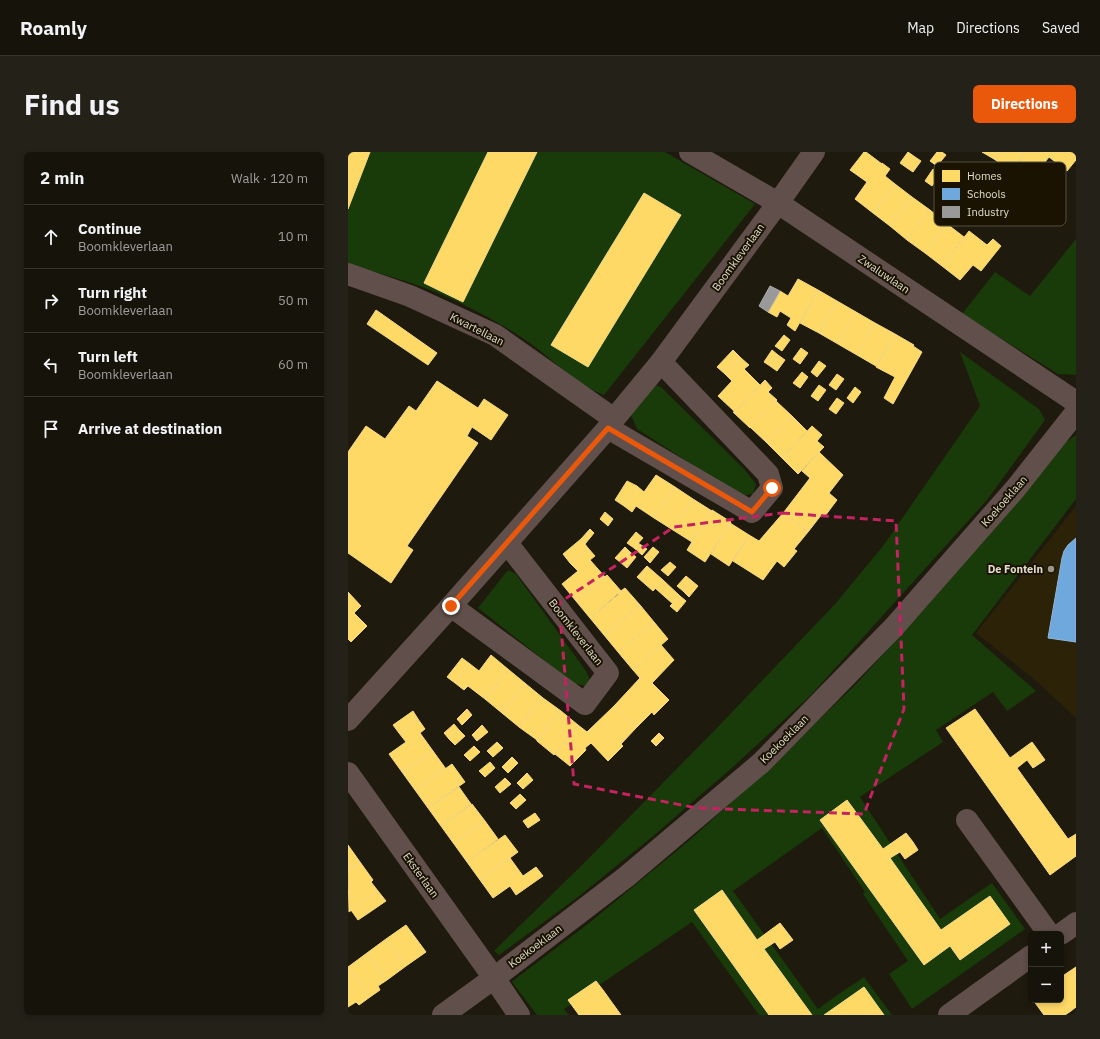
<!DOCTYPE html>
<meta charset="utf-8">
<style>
body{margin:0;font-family:"IBM Plex Sans",sans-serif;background:#232118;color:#f1f3f6}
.controls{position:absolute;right:12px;bottom:12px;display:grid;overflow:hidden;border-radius:6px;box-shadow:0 2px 6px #0003}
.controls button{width:36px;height:36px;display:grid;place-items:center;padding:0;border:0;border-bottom:1px solid #35332b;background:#16140a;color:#f1f3f6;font:20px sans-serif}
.stop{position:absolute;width:12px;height:12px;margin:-9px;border:3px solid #ea580c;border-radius:50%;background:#fff}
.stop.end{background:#ea580c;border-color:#fff;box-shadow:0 1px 4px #0008}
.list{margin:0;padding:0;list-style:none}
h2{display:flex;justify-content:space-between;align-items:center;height:52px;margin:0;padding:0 16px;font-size:17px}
h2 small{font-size:13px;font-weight:400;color:#9e9e9c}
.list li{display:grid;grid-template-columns:26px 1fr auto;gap:12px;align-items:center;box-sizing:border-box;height:64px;padding:0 16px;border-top:1px solid #35332b}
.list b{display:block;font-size:15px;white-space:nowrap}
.list p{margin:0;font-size:13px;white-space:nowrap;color:#9e9e9c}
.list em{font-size:13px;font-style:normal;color:#9e9e9c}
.icon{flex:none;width:22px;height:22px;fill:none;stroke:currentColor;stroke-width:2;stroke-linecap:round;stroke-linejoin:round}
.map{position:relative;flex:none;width:728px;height:863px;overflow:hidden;border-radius:6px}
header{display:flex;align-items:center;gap:24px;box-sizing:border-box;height:56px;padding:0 20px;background:#16140a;border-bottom:1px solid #35332b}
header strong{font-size:19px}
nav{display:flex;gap:22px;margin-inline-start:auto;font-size:14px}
.intro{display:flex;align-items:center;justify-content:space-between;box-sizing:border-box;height:96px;padding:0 24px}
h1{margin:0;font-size:28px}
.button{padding:10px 18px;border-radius:6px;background:#ea580c;color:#fff;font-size:14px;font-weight:700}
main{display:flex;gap:24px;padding:0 24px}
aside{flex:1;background:#16140a;border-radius:6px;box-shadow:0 2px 6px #0003}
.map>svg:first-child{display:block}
.built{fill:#2b2207}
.green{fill:#193a09}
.homes{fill:#ffd966;stroke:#f6da85}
.schools{fill:#6fa8dc;stroke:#91b7d8}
.industry{fill:#999;stroke:#aeada9}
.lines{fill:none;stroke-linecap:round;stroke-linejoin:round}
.minor{stroke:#604f4a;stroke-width:22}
.route{stroke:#ea580c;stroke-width:5}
.marked{fill:none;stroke:#c42261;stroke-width:3;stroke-dasharray:8 5;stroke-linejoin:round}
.poi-dot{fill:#9c978a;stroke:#1a1301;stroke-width:1.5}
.labels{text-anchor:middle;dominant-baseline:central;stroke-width:4;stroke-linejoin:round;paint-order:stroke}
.street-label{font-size:11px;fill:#e0dbce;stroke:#1a1301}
.poi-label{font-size:11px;font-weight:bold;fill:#e0dbce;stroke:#1a1301;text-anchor:end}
.key{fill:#1a1301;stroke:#554f3e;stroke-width:1}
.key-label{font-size:11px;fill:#e0dbce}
</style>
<header>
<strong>Roamly</strong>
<nav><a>Map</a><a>Directions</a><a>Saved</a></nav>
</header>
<div class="intro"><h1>Find us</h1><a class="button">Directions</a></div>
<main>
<aside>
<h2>2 min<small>Walk · 120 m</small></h2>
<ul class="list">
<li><svg class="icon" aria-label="ahead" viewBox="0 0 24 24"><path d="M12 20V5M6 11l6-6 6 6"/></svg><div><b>Continue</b><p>Boomkleverlaan</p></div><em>10 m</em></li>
<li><svg class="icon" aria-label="right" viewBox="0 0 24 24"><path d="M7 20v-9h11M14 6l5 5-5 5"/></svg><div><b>Turn right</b><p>Boomkleverlaan</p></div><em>50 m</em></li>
<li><svg class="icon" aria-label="left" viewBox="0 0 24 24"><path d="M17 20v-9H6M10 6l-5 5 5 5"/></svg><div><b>Turn left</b><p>Boomkleverlaan</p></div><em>60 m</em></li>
<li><svg class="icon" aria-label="arrive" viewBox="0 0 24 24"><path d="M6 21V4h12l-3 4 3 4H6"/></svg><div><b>Arrive at destination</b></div></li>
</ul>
</aside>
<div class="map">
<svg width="728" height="863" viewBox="0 0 728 863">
<rect width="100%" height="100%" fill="#1e1a0d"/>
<polygon class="built" points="728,354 728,566 687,528 628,481"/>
<g class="green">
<path d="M0,0H317L407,52L256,243C225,231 203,205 176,187C149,169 120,154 90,141C61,129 30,121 0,112Z"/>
<polygon points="728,87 728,223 710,222 614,162 647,120 682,144"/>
<polygon points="612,200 691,257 697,268 639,348 464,542 385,615 304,685 230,745 151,803 146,799 235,712 366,579 488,451 535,394 632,254"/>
<polygon points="308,233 313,235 396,317 408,332 405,342 393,344 289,277 283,263"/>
<polygon points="728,283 728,347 624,483 688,539 659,559 645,540 588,578 595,590 512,645 592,767 644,731 677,777 564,857 541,822 560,809 515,742 517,740 474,676 385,739 470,857 485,846 516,825 544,863 411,863 344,770 216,857 221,863 189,863 164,830 166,828 241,771 343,687 421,616 509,531 579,454 718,290"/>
<polygon points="160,418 168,422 238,519 242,528 237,534 225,531 130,456"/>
</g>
<g class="homes">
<polygon points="0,0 22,0 0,57"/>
<polygon points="140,0 189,0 115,150 76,131"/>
<polygon points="516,0 518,0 534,12 534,11 542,17 537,24 547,32 525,61 507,47 519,30 502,18"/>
<polygon points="560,0 567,5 559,16 552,11"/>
<polygon points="589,0 594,0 598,3 589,14 582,9"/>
<polygon points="634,0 650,0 646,7"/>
<polygon points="650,0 677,0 665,19 671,22 666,30 652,21 656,14 646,7"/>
<polygon points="677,0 728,0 728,8 719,19 701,5 686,24 669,14"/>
<polygon points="567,5 573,9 565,20 559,16"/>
<polygon points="585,17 592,22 584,34 577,29"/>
<polygon points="547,32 564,45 542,74 525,61"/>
<polygon points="296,41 333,63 240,215 203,193"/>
<polygon points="564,45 582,58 559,88 542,74"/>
<polygon points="582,58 599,72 577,101 559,88"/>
<polygon points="599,72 616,85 594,114 577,101"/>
<polygon points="621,79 639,93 645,87 653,94 633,119 625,113 612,128 594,114"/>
<polygon points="450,127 470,138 447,179 439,173 443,166 432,159 429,165 420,160 432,139 440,144"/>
<polygon points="470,138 489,149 471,181 452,171"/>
<polygon points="489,149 508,160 490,192 471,181"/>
<polygon points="28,158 89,201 80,213 19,172"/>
<polygon points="508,160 527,171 509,203 490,192"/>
<polygon points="527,171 547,182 528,214 509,203"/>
<polygon points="547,182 566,193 565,194 574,200 545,252 536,246 547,225 528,215"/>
<polygon points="436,183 442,188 434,199 427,194"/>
<polygon points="453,196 460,201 452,212 445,207"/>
<polygon points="385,198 393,206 377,222 369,215"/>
<polygon points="424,198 430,203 422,214 416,210"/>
<polygon points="430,203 437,208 429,219 422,214"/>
<polygon points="393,206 401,213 396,217 412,233 387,260 370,244 384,229 377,222"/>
<polygon points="471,209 478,214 469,225 463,220"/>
<polygon points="454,220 460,225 452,236 445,231"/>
<polygon points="489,222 496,227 488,238 481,233"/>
<polygon points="417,228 424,236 420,240 429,248 402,276 385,260 387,260"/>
<polygon points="89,229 130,256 136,247 160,263 143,288 124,275 119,284 130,291 59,394 65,398 43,431 0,401 0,300 18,274 37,287 61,254 68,259"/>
<polygon points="471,233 478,238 470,249 463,244"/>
<polygon points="507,235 513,240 505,251 499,246"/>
<polygon points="489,246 496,251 488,262 481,257"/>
<polygon points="428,249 444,264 418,290 402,275"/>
<polygon points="444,264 459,279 434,306 418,290"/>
<polygon points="464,274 474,283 469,289 476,295 450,322 434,306"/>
<polygon points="471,300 495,323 481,341 489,348 477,364 474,362 460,380 436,360 462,326 454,319"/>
<polygon points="308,323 327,335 306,366 288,354 284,360 276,354 289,334 296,340"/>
<polygon points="279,329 289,334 276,354 267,348"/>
<polygon points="327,335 345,347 325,378 306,366"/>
<polygon points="345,347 364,359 344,390 325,378"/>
<polygon points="364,358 383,370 357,410 339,398"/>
<polygon points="257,360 265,367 260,374 252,367"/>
<polygon points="436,360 460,380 446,397 449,399 436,415 429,409 415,428 385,409 401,383 411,389"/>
<polygon points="382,371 401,383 381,414 363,402"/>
<polygon points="242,377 246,381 237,392 233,387"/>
<polygon points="288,380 295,386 286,396 279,391"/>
<polygon points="233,387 240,396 222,411 215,402"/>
<polygon points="290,391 299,397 294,403 286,396"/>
<polygon points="277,395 282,400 272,410 267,406"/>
<polygon points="305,395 311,400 302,411 296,405"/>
<polygon points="240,396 247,404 242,408 257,425 228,449 214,432 230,419 222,411"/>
<polygon points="282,400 288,405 279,416 272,410"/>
<polygon points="322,410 328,415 320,424 313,418"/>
<polygon points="299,414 315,428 305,439 289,425"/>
<polygon points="259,423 273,439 242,466 228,449"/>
<polygon points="338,424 344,429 335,439 329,434"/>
<polygon points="315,428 332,444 325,452 307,436"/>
<polygon points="344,429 350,434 341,445 335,439"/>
<polygon points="277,436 292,453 256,483 242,466 271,442 270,441"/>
<polygon points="0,440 13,454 6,461 19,474 3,490 0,487"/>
<polygon points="332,444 338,449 329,460 322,454"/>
<polygon points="292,453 306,470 270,500 256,483"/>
<polygon points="306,470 320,487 285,518 270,500"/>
<polygon points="313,493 326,508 304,531 321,548 306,563 304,560 288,576 266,554 292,526 285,518"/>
<polygon points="143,503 161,518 137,547 120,534 116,538 107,531 122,512 131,519"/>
<polygon points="114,506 122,512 107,531 99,525"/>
<polygon points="161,518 178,532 154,561 137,547"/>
<polygon points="178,532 195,546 171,575 154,561"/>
<polygon points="195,546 213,559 189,589 189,588 171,575"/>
<polygon points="266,554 288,576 273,592 275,594 260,609 243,591 237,596 238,598 222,614 207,602 230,573 239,580"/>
<polygon points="119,557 124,563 114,573 109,567"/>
<polygon points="627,557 662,606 684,590 697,608 685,616 679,608 669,616 720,687 728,682 728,704 702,723 598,576"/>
<polygon points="65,559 70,567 51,581 45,573"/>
<polygon points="213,559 230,573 206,603 189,589"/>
<polygon points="70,567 77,577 72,581 85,599 54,620 41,602 58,590 51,581"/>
<polygon points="106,572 111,578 101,587 96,581"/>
<polygon points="134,573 140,580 129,589 124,583"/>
<polygon points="111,578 117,584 107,593 101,587"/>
<polygon points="311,581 316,586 308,594 303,589"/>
<polygon points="149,590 155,596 145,605 139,599"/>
<polygon points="126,594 132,600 122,609 116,603"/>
<polygon points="85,599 98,617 67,638 54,620"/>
<polygon points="164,605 170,611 160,621 154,615"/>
<polygon points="142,610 147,616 137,625 131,619"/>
<polygon points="104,612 117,630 80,656 67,638"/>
<polygon points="179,621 185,628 175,637 169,631"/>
<polygon points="157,626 163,632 152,641 147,635"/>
<polygon points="111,635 123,652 93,674 80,656"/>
<polygon points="172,642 178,648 168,657 162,651"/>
<polygon points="499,648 535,697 558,681 565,690 570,698 557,707 552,700 542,706 593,778 642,744 662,772 612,808 602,794 576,813 472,668"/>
<polygon points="124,652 137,669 106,692 93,674"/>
<polygon points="187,661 192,668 180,676 175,669"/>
<polygon points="137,669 150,687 119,710 106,692"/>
<polygon points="157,683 170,700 132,728 119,710"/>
<polygon points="0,693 12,710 0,719"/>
<polygon points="162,706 175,724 188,715 195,724 168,743 162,734 145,746 132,728"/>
<polygon points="12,710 25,728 23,730 30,739 1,760 0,719"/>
<polygon points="374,738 409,788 432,771 445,788 432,797 427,790 416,797 464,863 421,863 346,758"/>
<polygon points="30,739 38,749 19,762 11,752"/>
<polygon points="11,752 19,762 10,768 3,758"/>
<polygon points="58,773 78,800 58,814 38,787"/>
<polygon points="38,787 58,814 39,828 19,801"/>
<polygon points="19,801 39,828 30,834 32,838 22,845 0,815"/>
<polygon points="0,815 22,845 11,853 8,850 0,855"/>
<polygon points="728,815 728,828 722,819"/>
<polygon points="722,819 728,828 728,855 723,859 713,846 713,825"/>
<polygon points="248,829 255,838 273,863 231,863 220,848"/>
<polygon points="516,835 536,863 476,863"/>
<polygon points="713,846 723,859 717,863 696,863 685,848 713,848"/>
</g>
<polygon class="schools" points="728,386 728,490 700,486 714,406 716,399 720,393"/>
<polygon class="industry" points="422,134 432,139 420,160 411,154"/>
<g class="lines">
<g class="minor">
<polyline points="342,0 430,51 728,250"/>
<polyline points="0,122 62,144 147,183 266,267"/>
<polyline points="260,276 404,360 424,336 420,322 313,210"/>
<polyline points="103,454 237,552 260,521 159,391"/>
<polyline points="0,568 103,454 260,276 266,267 313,210 430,51 466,0"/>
<polyline points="0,621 146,826 171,863"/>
<polyline points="619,668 701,782"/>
<polyline points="713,782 728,771"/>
<polyline points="95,863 146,826 278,725 413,611 546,475 668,336 728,260"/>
<polyline points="601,863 683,804"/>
</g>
</g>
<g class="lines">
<polyline class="route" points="103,454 260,276 404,360 424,336"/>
</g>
<path class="marked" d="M434,361L548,369L556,557L516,662L349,656L226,632L211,451L326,375Z"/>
<circle class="poi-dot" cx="703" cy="417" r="4"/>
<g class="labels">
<g class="street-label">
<text transform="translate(390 105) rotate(-54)">Boomkleverlaan</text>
<text transform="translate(536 122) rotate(34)">Zwaluwlaan</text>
<text transform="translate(129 177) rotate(27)">Kwartellaan</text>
<text transform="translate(656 349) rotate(-49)">Koekoeklaan</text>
<text transform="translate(228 480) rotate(52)">Boomkleverlaan</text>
<text transform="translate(436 587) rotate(-45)">Koekoeklaan</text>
<text transform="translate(73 723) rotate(54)">Eksterlaan</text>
<text transform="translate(187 794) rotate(-37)">Koekoeklaan</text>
</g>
<g class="poi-label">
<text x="695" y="417">De Fontein</text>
</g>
</g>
<rect x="586" y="10" width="132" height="64" rx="6" class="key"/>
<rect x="594" y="18" width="18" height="12" fill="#ffd966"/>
<rect x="594" y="36" width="18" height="12" fill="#6fa8dc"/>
<rect x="594" y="54" width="18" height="12" fill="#999"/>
<g class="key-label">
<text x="619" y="28">Homes</text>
<text x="619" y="46">Schools</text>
<text x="619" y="64">Industry</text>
</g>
</svg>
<div class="controls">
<button>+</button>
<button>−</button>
</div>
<div class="stop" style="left:424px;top:336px"></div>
<div class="stop end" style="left:103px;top:454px"></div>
</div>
</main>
